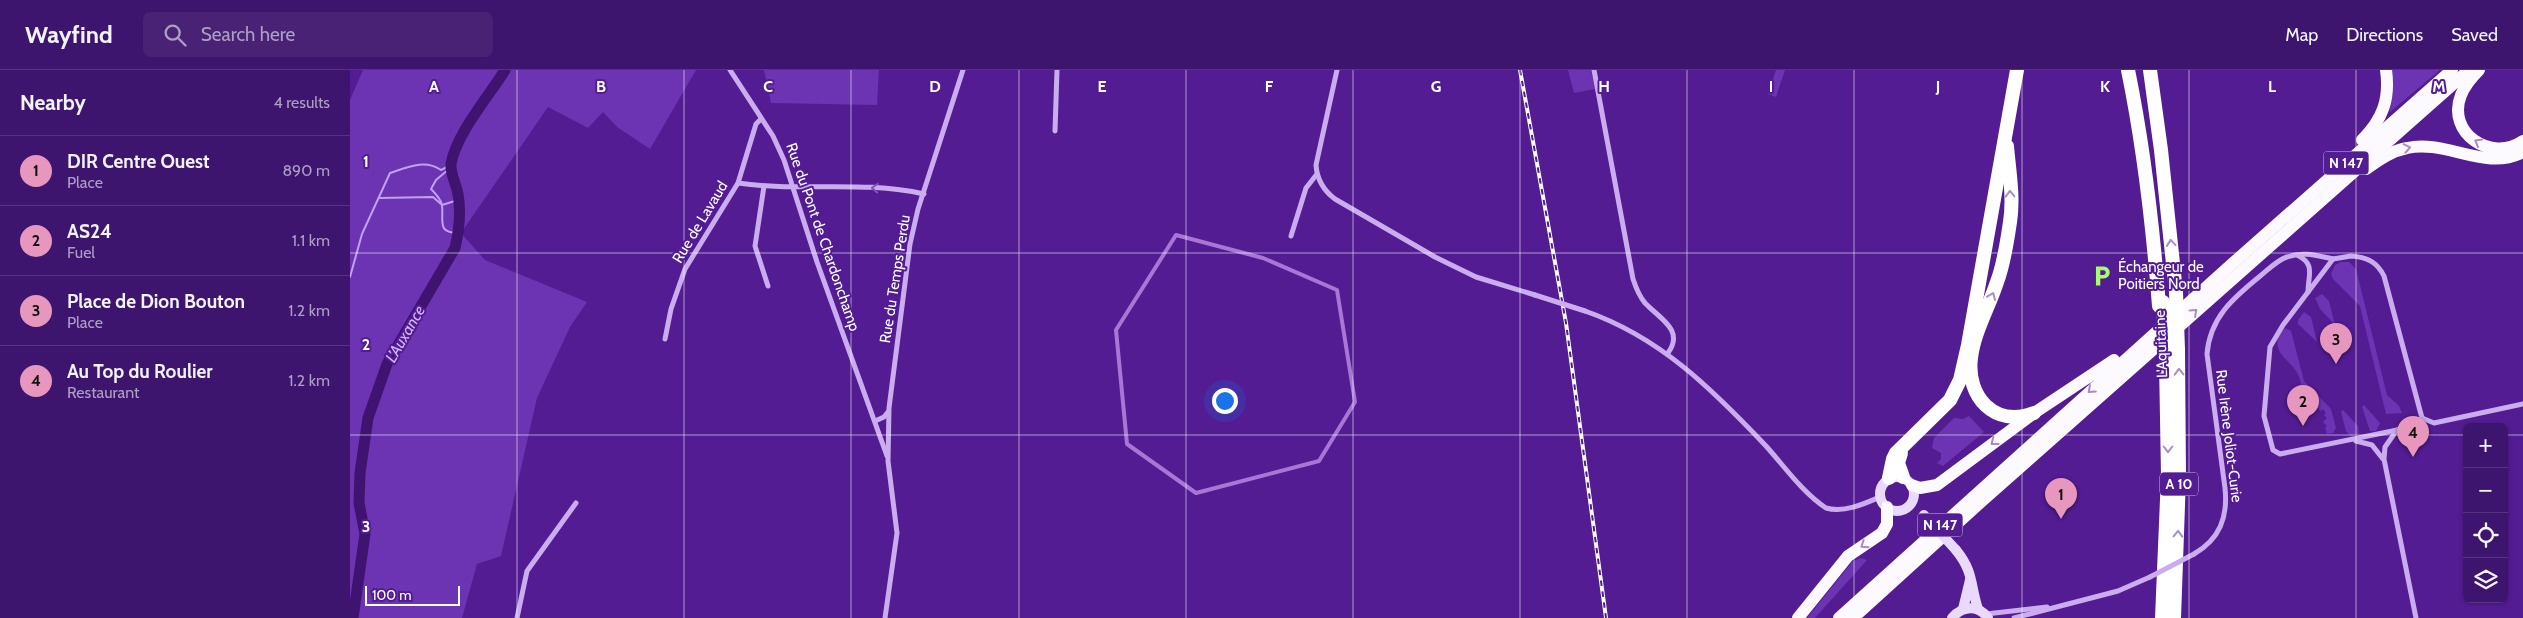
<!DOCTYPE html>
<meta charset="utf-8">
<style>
body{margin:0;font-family:Cabin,sans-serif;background:#492276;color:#f1f3f6}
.controls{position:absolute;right:15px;bottom:15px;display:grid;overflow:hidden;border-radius:8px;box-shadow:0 1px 4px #0004}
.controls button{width:45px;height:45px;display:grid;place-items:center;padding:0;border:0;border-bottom:1px solid #573481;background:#3e156e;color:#f1f3f6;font:25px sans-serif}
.scale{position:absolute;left:15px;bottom:12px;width:95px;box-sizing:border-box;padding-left:5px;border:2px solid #fff;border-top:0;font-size:14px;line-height:18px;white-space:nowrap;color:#fff;-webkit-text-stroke:4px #531c93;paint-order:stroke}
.you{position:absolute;left:874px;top:330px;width:18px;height:18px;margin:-12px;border:4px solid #fff;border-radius:50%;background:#1a73e8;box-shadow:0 0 0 8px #1a73e833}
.badge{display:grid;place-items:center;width:32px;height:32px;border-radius:50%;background:#e797bd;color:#111;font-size:16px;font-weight:700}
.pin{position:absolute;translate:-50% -41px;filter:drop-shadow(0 1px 2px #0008)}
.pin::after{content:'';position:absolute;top:26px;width:18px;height:15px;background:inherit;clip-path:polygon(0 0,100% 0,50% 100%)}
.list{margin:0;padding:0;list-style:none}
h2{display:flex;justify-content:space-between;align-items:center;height:65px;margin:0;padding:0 20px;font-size:21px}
h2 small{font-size:16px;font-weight:400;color:#ad9fc2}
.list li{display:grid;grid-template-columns:32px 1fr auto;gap:15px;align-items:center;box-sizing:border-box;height:70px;padding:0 20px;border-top:1px solid #573481}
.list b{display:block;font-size:19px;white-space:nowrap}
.list p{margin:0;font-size:16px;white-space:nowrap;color:#ad9fc2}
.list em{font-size:16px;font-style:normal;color:#ad9fc2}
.icon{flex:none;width:28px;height:28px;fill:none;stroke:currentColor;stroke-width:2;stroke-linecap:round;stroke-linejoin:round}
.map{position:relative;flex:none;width:2173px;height:548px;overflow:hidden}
header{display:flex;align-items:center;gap:30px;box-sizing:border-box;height:70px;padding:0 25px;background:#3e156e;border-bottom:1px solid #573481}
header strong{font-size:24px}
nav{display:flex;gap:28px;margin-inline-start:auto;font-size:18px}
.search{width:350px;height:45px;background:#492276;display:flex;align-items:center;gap:12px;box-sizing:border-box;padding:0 18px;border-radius:8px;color:#ad9fc2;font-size:19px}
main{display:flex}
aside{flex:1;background:#3e156e}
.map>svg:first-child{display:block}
.green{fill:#6c33b2}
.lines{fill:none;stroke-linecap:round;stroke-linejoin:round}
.stream{stroke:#c3a0f1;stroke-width:2}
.river{stroke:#401371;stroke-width:11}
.minor{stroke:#cbadef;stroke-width:5}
.secondary{stroke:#e9dafb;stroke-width:10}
.trunk{stroke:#fcfaff;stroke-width:12}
.motorway{stroke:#fff;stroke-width:14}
.rail-casing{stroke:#fff;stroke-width:4}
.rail{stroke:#531c93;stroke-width:2;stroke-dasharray:5.5;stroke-linecap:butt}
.minor-bridge{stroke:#cbadef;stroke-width:5}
.secondary-bridge{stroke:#e9dafb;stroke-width:10}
.motorway-bridge{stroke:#fff;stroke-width:14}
.oneway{stroke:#a88bc9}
.oneway2{stroke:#8356b8}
.oneway3{stroke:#a98ec9}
.marked{fill:none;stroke:#a976d5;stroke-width:4;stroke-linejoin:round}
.grid{fill:none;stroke:#fff;stroke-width:1;stroke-opacity:0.55}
.labels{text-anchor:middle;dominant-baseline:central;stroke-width:4;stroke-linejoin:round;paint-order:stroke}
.shield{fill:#531c93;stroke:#cbbbdf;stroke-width:1}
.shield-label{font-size:14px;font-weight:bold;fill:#fff}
.street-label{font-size:15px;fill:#fff;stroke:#531c93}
.poi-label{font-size:15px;fill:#fff;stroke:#531c93;text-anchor:start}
.water-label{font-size:16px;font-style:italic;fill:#d4b9f6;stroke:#531c93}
.grid-label{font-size:16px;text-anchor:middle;font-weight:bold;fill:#fff;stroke:#531c93;stroke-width:4;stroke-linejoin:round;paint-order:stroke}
</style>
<header>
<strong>Wayfind</strong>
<div class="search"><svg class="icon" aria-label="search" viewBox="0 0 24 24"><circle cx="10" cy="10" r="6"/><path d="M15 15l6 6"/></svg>Search here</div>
<nav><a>Map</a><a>Directions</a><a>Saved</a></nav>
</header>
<main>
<aside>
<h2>Nearby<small>4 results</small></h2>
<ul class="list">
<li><span class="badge">1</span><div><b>DIR Centre Ouest</b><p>Place</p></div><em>890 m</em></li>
<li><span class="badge">2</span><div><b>AS24</b><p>Fuel</p></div><em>1.1 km</em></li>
<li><span class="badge">3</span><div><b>Place de Dion Bouton</b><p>Place</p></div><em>1.2 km</em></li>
<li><span class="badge">4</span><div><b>Au Top du Roulier</b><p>Restaurant</p></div><em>1.2 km</em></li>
</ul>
</aside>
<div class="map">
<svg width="2173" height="548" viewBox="0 0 2173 548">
<rect width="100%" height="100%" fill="#531c93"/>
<g class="green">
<polygon points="13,0 346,0 300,79 267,57 253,42 238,58 198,37 111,163 135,190 237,232 220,257 187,328 151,486 127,494 112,548 0,548 0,30"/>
<polygon points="414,0 529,0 527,35 421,33"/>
<polygon points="1218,0 1241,0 1245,19 1224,23"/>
<polygon points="1426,0 1435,0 1426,27 1418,24"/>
<polygon points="2041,0 2090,0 2040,42"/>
<polygon points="1991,192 1999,192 2006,199 2037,325 2049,336 2052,343 2036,344 2010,236 1983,209 1981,204 1985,195"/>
<polygon points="1972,224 1979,231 1985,255 1970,239 1965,228"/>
<polygon points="1954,242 1961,247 1967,272 1948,254 1948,250"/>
<path d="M1935,258L1941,261L1954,311L1981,339L1986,358L1983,363L1977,364L1975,358L1977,356L1973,352L1977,348L1974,345L1976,343L1973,339L1971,341L1962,332L1957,336L1961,340L1958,343L1950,335L1954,328C1952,320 1951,308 1946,301C1935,286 1917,278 1935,258Z"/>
<polygon points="2014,335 2030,353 2026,361 2020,361 2012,337"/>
<polygon points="1993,340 2008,356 2009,364 2000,366 1996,361 1991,342"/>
<polygon points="1619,346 1634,362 1593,396 1587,393 1591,389 1591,383 1582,378 1584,368 1604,348 1613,349"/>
<polygon points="1510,488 1517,490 1465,548 1457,548 1502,492"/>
</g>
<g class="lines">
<g class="stream">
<path d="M99,99L86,110L81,119C85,123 91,129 92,135C94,151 86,163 109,163"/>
<polyline points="29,128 83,127 92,135 108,130"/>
<path d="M0,207L12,164L40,103C58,97 75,89 91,100L101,95"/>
</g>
<path class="river" d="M3,548L15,464L9,433L10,403L18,348L37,294L105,178C109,161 111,141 108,124C106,114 100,103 101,94C106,64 139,26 155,0"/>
<g class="minor">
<polyline points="380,0 423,66 434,90 467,192 537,386"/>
<path d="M987,0L966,95C967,110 973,120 985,129L1085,187L1126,207L1185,225"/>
<path d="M1244,0L1283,209C1286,218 1289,226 1295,233C1309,248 1335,260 1318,283"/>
<polyline points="705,61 707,0"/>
<path d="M388,113C449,122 512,110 574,124"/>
<polyline points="414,116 405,176 418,216"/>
<polyline points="941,166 956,118 967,104"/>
<path d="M1947,185C1966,194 1958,205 1958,222"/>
<path d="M2001,186C2017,187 2027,192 2034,206L2072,348L2057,358L1930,384L1923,380L1914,346L1920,277L1933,255L1983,189Z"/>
<path d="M1235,241C1310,267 1362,319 1416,376C1434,396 1453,423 1476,438C1494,443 1514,434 1530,427"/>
<polyline points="315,269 321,239 335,199 388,113 406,54 411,49"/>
<polyline points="2072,348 2084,353 2173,334"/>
<polyline points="525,351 534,347 538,342"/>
<polyline points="2047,360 2035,377 2034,389 2066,548"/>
<polyline points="2006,371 2022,375 2033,389"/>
<path d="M1844,484C1870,469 1878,447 1875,418L1857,284C1860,248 1882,229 1909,207C1918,200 1927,190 1937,187C1953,181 1968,186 1983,189"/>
<polyline points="1636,544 1697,537"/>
<polyline points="167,548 177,501 226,433"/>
<polyline points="535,548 547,463 538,391 539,338 560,174 568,139 613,0"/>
<polyline points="1664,548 1768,521 1800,507"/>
</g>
<g class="secondary">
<circle cx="1547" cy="424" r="17"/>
<path d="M1606,480C1624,502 1620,515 1628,539"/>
<polyline points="1613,539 1620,510"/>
<path d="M1602,548C1612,536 1628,534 1638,548"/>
</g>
<g class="trunk">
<path d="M2129,0C2122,7 2115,15 2111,25C2096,63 2141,93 2173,71"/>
<path d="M2012,70C2033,49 2040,29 2036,0"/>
<path d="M2016,99C2029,90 2041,81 2057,78C2096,69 2135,102 2173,82"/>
<polyline points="1562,415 1570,418 1587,415 1684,343 1764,290"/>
<polyline points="1448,548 1498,486 1532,463 1537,454 1537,437"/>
<polyline points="1489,548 1882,194 2102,0"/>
<polyline points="1503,548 1633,430 2119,0"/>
</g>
<g class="motorway">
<path d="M1778,0C1794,78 1803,157 1809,236"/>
<polyline points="1800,0 1811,80 1826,222"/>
<path d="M1657,76C1659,100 1664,128 1660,152C1657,172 1654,194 1647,212C1639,237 1624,262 1621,288C1616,327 1645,358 1684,343"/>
<polyline points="1551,383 1548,393 1553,407"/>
<polyline points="1539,408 1543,389 1546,383 1600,330 1610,310 1618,275 1667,0"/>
<polyline points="1812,548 1818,406 1816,291"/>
<polyline points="1824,548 1829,407 1828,280"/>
</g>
<g class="rail-casing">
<polyline id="rail" points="1170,0 1216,253 1256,548"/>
</g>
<use href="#rail" class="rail"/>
<g class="minor-bridge">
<polyline points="1185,225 1235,241"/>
<polyline points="1800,507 1844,484"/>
</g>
<polyline class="secondary-bridge" points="1574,445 1606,480"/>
<g class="motorway-bridge">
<polyline points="1826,222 1828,280"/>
<polyline points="1813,232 1816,291"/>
</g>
</g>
<defs><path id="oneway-chevron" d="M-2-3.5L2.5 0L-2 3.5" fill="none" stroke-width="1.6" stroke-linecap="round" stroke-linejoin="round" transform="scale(1.25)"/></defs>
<g class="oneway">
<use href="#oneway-chevron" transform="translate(2128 72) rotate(-150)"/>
<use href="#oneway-chevron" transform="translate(2057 78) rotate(-11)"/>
<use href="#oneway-chevron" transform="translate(1844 242) rotate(-42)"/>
<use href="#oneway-chevron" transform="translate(1741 320) rotate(138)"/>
<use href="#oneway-chevron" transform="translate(1644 372) rotate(143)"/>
<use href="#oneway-chevron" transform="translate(1514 475) rotate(146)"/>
</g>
<use class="oneway2" href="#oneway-chevron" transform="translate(525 118) rotate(-176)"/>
<g class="oneway3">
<use href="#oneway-chevron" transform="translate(1660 124) rotate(-91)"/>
<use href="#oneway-chevron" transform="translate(1821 173) rotate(-95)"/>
<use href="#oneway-chevron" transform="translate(1642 226) rotate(-67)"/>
<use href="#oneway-chevron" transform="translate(1829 302) rotate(-91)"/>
<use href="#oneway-chevron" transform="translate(1818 379) rotate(90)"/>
<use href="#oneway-chevron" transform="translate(1828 464) rotate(-88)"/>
</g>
<path class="marked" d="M826,165L913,188L987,220L1005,332L969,391L846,423L777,374L766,260Z"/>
<path class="grid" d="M167,0V548M334,0V548M501,0V548M669,0V548M836,0V548M1003,0V548M1170,0V548M1337,0V548M1504,0V548M1672,0V548M1839,0V548M2006,0V548M0,183H2173M0,365H2117M2154,365H2173"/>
<defs>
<g id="parking-bare" transform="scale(1.725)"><path d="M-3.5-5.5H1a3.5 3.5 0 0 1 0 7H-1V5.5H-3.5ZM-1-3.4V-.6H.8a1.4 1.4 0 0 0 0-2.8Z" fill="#a4ff6b" stroke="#531c93" stroke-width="2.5" paint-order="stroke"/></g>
</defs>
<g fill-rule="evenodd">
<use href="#parking-bare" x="1752" y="206"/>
</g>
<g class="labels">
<g class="shield">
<rect x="1973.5" y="81.5" width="45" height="23" rx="4"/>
<rect x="1810" y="402.5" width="38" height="23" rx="4"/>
<rect x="1567.5" y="443.5" width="45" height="23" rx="4"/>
</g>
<g class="shield-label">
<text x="1996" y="93">N 147</text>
<text x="1829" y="414">A 10</text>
<text x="1590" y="455">N 147</text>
</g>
<g class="street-label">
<text transform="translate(350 152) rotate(-59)">Rue de Lavaud</text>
<text transform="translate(473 167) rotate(71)">Rue du Pont de Chardonchamp</text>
<text transform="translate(545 209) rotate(-81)">Rue du Temps Perdu</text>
<text transform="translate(1811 274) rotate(-92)">L'Aquitaine</text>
<text transform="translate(1879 366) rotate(83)">Rue Irène Joliot-Curie</text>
</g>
<g class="poi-label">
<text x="1768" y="197">Échangeur de<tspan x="1768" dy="17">Poitiers Nord</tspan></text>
</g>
<g class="water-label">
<text transform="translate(55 264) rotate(-60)">L’Auxance</text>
</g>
</g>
<g class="grid-label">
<text x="84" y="22">A</text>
<text x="251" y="22">B</text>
<text x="418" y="22">C</text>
<text x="585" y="22">D</text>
<text x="752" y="22">E</text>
<text x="919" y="22">F</text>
<text x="1086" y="22">G</text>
<text x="1254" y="22">H</text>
<text x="1421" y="22">I</text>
<text x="1588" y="22">J</text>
<text x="1755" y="22">K</text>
<text x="1922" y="22">L</text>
<text x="2089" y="22">M</text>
<text x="16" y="97">1</text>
<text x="16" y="280">2</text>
<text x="16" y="462">3</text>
</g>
</svg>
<div class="controls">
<button>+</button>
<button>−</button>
<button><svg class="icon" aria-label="locate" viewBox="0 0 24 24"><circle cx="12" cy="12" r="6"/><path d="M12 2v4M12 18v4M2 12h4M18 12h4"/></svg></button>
<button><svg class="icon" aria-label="layers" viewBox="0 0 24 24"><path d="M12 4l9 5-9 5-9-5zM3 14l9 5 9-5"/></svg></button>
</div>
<div class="scale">100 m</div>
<div class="you"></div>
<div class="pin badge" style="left:1711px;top:449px">1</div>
<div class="pin badge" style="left:1953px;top:356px">2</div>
<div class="pin badge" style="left:1986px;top:294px">3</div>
<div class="pin badge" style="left:2063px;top:387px">4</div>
</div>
</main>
